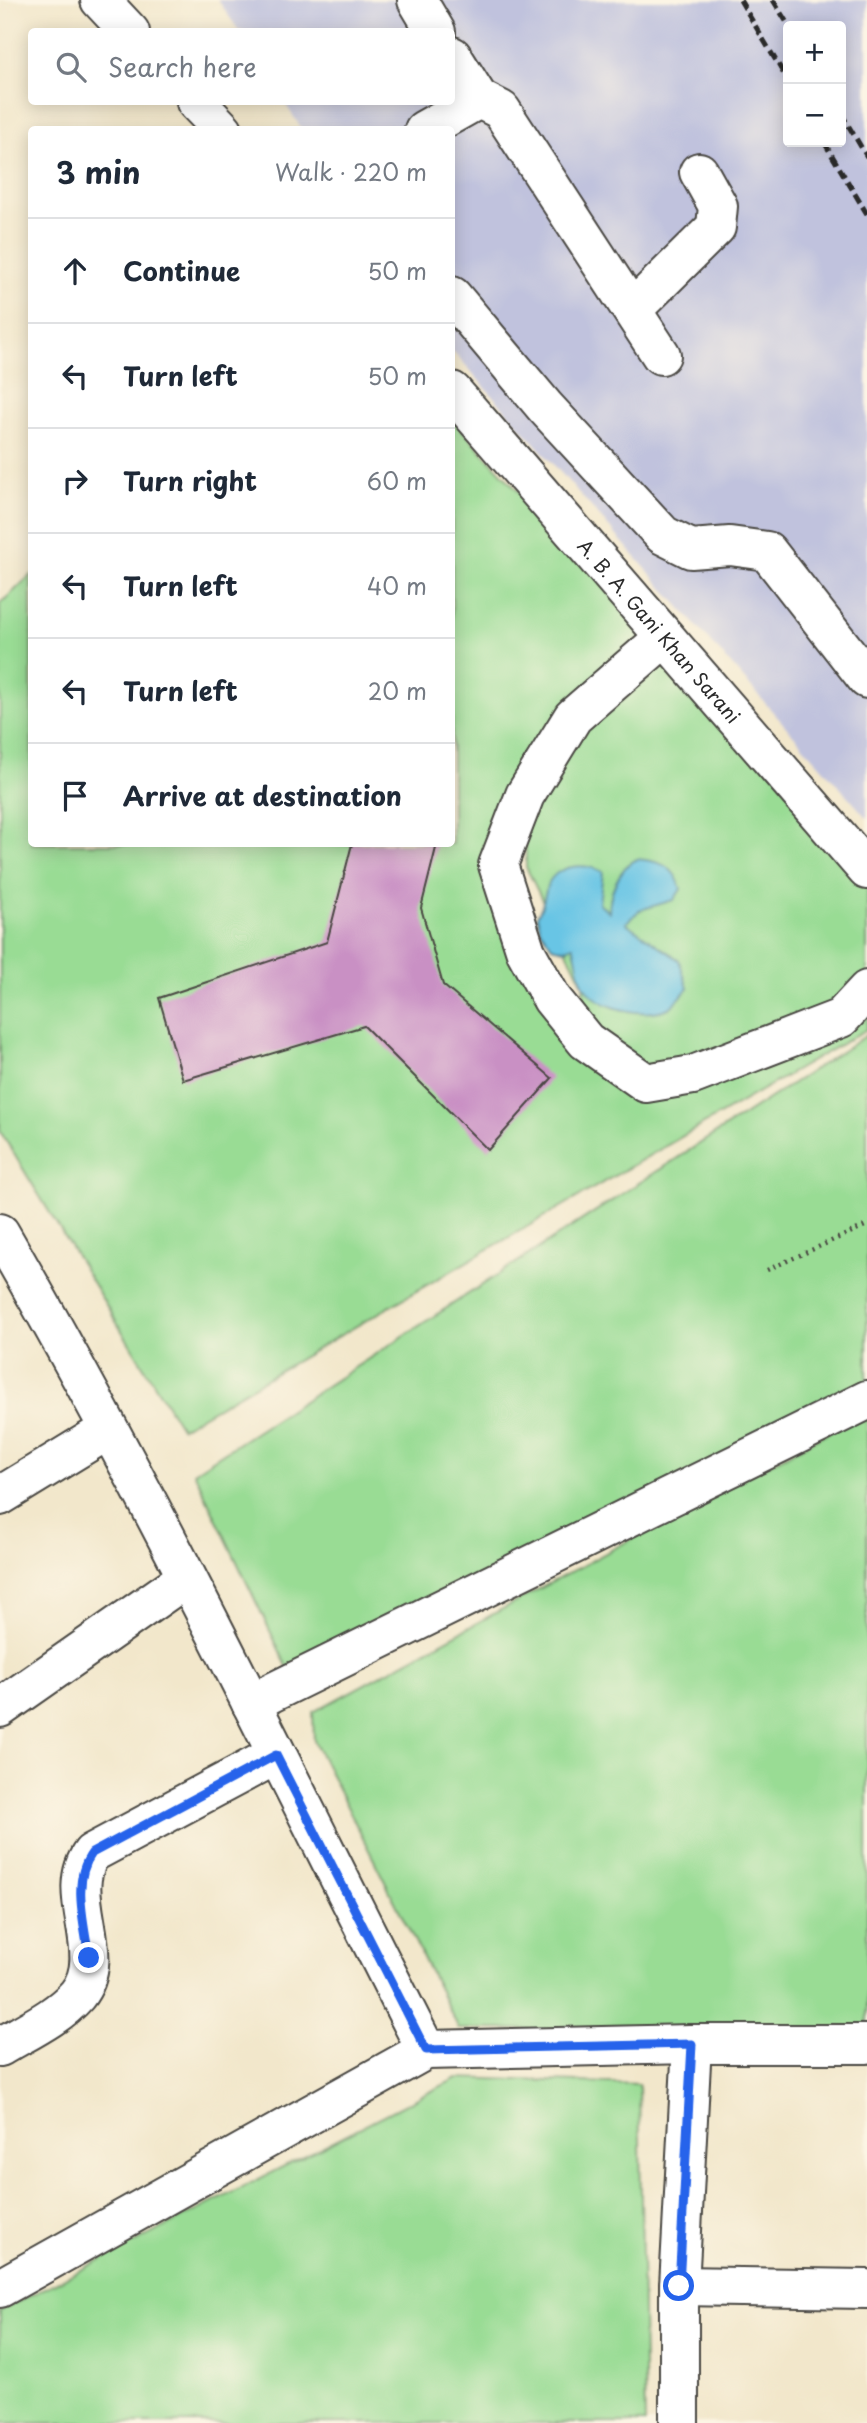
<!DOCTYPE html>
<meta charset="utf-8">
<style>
body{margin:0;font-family:"Playpen Sans",sans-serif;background:#f6f6f7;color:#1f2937}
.controls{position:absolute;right:21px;top:21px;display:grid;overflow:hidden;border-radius:7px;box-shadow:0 4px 18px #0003}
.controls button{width:63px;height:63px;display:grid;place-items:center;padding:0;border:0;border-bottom:2px solid #e0e1e3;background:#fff;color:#1f2937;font:35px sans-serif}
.stop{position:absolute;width:21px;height:21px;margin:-16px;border:5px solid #2563eb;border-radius:50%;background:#fff}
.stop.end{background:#2563eb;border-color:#fff;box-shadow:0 2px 7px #0008}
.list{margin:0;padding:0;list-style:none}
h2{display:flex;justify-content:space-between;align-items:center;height:91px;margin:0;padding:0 28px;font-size:30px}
h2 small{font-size:23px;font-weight:400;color:#747a83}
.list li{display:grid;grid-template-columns:46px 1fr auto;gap:21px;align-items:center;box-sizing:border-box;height:105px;padding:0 28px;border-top:2px solid #e0e1e3}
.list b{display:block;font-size:26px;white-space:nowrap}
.list em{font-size:23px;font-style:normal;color:#747a83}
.icon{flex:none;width:38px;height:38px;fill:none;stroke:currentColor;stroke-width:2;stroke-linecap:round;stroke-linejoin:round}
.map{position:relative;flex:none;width:867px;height:2423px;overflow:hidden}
.search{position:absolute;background:#fff;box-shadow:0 4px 18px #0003;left:28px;top:28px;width:427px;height:77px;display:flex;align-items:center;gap:18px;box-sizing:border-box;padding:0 24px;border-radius:7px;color:#747a83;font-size:26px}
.panel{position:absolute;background:#fff;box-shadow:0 4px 18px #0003;left:28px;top:126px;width:427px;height:721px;border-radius:7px}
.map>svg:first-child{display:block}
.industrial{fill:#c0c2dd;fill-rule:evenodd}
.green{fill:#99dc94;stroke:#628460;stroke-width:2;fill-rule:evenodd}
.water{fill:#67c5e5;stroke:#497888;stroke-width:2}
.building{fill:#c990c4}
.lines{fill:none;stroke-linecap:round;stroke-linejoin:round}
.minor-casing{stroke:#494743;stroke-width:42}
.major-casing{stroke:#494743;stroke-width:42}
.path{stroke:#494743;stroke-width:4.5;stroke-dasharray:2 5;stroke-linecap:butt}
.minor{stroke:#fff;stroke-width:38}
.major{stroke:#fff;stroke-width:38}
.rail{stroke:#2b2b2b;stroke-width:5;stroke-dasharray:10 5;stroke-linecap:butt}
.route{stroke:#2563eb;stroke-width:9}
.labels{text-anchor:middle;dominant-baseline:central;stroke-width:7;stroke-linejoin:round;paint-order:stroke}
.street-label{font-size:19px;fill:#2b2b2b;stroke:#fcf5e5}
</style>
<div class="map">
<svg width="867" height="2423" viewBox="0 0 867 2423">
<rect width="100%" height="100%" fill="#fcf5e5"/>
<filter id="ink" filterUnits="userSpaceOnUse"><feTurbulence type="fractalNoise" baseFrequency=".0143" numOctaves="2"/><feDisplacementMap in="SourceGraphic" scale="14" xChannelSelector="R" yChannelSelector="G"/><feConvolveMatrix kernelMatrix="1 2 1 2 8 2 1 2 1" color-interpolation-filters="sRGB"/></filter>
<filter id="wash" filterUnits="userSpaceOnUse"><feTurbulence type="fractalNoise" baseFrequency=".00686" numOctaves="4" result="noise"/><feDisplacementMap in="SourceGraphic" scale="28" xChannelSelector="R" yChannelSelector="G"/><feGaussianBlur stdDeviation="1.57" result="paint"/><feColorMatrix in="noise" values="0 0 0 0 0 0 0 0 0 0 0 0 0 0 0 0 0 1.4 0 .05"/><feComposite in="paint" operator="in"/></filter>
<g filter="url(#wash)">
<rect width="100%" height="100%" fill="#f2e7cb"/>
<path class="industrial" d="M218,0H867V818L452,350V130L302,129L284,102H452V32L239,31ZM788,26H841V142H788Z"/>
<g class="green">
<path d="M452,419L867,870V1029L181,1428L0,1131V604L31,575L32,844H452ZM525,798L526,867L583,984L586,1039L498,865Z"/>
<polygon points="867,1035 867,1399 293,1679 194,1472"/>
<polygon points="867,1411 867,2032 459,2029 314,1741 313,1712"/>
<polygon points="457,2078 639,2084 645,2423 0,2423 0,2311"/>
</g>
<path class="water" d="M636,859C659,861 675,865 681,889L674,900L640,910L626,923L679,960L688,988C683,994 676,1004 669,1008C644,1019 596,1009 583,984C577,972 578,958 573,946L565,949L552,946L540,929L537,915C546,904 543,890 551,879C563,863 587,864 603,872L599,903L609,912C609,893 619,868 636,859Z"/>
<g id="blocks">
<polygon class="building" points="352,844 437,844 421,908 443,985 552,1078 488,1150 364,1026 183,1080 159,998 327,942"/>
</g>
</g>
<g filter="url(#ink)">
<use href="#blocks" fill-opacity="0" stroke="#494743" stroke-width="2"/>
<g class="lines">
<g class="minor-casing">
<g id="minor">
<polyline points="417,0 436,32"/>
<polyline points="452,56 479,99"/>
<polyline points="424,130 479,99 501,110 661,355"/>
<polyline points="452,296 545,407 663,535 691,549 730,546 767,551 867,679"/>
<polyline points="633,309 716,227 718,206 699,172"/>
<polyline points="665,637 573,717 525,795 498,865 526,952 552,999 586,1041 646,1083 693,1075 841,1018 867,990"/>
<path d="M0,1233C154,1499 287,1777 426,2050"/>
<polyline points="0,1496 108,1430"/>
<polyline points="251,1703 867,1400"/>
<polyline points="0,1708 186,1578"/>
<path d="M0,2047C25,2032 58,2017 77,1995C111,1954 61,1894 92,1853L276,1755"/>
<polyline points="679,2286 867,2289"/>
<polyline points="0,2288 426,2050 692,2044 867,2044"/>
<polyline points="679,2423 679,2286 692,2044"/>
</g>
</g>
<g class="major-casing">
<g id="major">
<polyline points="100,0 130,32"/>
<polyline points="196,102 223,130"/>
<path id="s1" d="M452,391L867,870"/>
</g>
</g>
<polyline class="path" points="767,1270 867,1225"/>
<use href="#minor" class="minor"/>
<use href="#major" class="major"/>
<g class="rail">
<polyline points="740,0 788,81"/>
<polyline points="773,0 789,26"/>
<polyline points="841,113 867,157"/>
<polyline points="824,142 867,214"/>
</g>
</g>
</g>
<g class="lines" filter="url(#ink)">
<path class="route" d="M89,1958C85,1924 71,1881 92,1853L276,1755L426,2050L692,2044L679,2286"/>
</g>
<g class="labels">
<g class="street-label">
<text stroke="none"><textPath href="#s1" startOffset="317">A. B. A. Gani Khan Sarani</textPath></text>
</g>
</g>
</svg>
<div class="controls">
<button>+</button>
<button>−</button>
</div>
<div class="stop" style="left:679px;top:2286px"></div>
<div class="stop end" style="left:89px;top:1958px"></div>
<div class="search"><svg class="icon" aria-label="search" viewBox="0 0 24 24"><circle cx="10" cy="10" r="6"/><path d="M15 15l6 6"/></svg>Search here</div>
<section class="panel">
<h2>3 min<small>Walk · 220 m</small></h2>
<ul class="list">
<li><svg class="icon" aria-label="ahead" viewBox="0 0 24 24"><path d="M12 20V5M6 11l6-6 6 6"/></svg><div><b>Continue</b></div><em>50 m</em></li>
<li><svg class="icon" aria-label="left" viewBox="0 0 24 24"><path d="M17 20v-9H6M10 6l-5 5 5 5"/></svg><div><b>Turn left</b></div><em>50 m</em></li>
<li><svg class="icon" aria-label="right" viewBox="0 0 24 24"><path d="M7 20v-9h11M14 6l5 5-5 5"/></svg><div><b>Turn right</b></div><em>60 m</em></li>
<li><svg class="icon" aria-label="left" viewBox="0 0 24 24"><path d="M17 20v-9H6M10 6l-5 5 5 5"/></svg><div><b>Turn left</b></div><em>40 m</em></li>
<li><svg class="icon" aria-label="left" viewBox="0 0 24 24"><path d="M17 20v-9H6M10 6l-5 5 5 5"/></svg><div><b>Turn left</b></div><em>20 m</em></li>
<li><svg class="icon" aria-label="arrive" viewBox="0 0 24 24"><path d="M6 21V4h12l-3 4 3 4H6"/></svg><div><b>Arrive at destination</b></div></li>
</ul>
</section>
</div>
